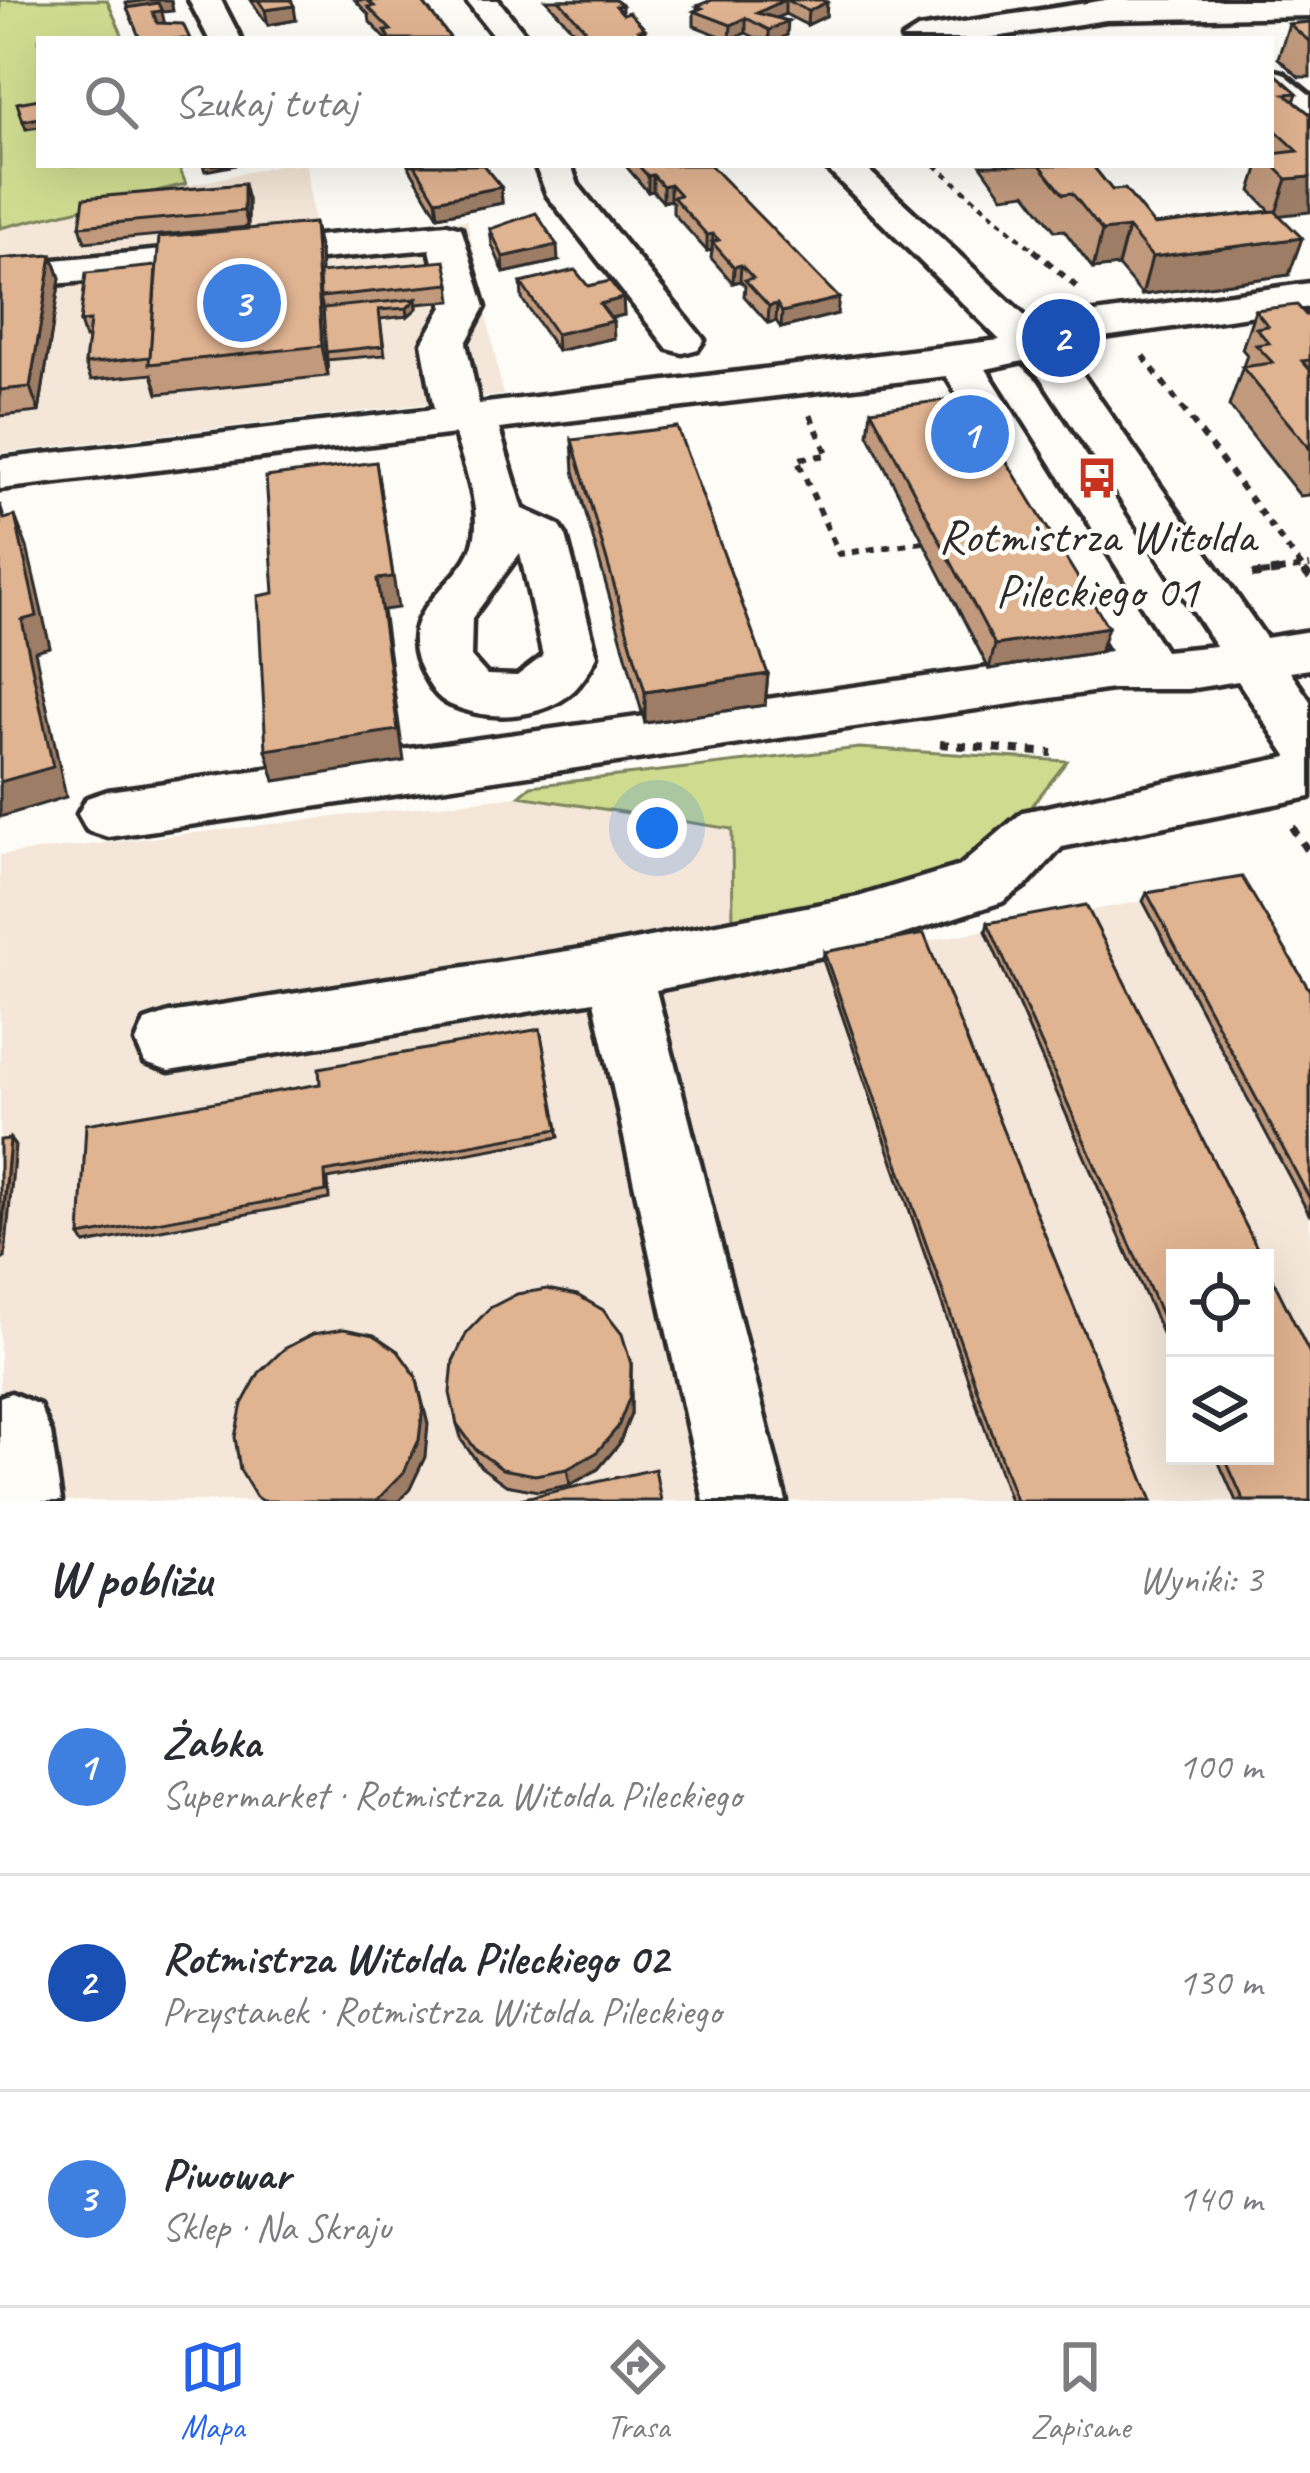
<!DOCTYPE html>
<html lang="pl">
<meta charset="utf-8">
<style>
body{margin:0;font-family:Caveat,sans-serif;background:#f2f2f3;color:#2b2b33}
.controls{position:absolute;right:36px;bottom:36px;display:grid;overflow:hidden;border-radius:0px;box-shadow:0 12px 48px #0002}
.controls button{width:108px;height:108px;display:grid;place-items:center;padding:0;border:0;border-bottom:3px solid #e1e1e2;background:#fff;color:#2b2b33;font:60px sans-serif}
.you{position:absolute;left:657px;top:828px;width:42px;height:42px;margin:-30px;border:9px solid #fff;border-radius:50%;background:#1a73e8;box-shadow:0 0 0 18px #1a73e833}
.badge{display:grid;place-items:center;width:78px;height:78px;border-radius:50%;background:#2563eb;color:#fff;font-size:39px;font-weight:700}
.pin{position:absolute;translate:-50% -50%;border:6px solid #fff;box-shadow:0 3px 12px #0006}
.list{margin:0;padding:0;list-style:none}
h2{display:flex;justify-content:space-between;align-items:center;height:156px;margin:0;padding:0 48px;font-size:51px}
h2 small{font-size:39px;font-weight:400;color:#7c7c81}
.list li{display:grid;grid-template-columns:78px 1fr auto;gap:36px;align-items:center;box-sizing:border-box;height:216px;padding:0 48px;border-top:3px solid #e1e1e2}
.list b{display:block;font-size:45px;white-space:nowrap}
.list p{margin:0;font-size:39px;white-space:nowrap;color:#7c7c81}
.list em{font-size:39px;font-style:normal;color:#7c7c81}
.icon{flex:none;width:66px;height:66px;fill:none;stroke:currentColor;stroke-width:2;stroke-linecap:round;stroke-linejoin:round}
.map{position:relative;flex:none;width:1310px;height:1501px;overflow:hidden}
.search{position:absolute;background:#fff;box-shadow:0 12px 48px #0002;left:36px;right:36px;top:36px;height:132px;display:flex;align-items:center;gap:30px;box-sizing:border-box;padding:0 42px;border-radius:0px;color:#7c7c81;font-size:45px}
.sheet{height:804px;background:#fff}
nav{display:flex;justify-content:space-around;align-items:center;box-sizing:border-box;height:168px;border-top:3px solid #e1e1e2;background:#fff;font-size:33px;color:#7c7c81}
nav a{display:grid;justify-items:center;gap:6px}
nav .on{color:#2563eb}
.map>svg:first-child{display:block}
.built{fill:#f4e6d8;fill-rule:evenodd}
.green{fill:#cfdc90;stroke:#7d845e;stroke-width:3}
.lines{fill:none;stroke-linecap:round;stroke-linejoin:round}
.minor-casing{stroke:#2b2b2b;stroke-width:9}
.path-far2{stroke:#2b2b2b;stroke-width:4.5;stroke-dasharray:6 6;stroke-linecap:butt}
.path-far1{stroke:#2b2b2b;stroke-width:6;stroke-dasharray:8 8;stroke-linecap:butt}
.path{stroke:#2b2b2b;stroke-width:8;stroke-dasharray:9 9;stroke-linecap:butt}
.minor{fill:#fdfcf7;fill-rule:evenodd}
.wall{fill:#c19a7d;stroke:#2b2b2b;stroke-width:3}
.shaded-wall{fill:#9d7d66;stroke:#2b2b2b;stroke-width:3}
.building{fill:#e0b391;stroke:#2b2b2b;stroke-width:3}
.labels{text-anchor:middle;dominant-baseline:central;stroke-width:9;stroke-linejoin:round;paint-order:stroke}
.poi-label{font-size:48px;fill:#2b2b2b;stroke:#fdfcf7}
</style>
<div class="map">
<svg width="1310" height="1501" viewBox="0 0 1310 1501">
<rect width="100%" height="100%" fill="#fdfcf7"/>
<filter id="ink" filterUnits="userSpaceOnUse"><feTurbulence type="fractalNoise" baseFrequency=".00833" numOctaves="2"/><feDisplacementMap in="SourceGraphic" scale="24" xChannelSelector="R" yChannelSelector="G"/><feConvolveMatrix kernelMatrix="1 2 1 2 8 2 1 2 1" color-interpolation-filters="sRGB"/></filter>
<g filter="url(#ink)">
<g class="built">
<polygon points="279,165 307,165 315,235 467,220 503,395 0,453 0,228"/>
<path d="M519,796L733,829L734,977L1143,901L1310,1008V1501H0V855ZM1175,1258H1265V1456H1175Z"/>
</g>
<g class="green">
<polygon points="0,0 107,0 124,39 39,39 39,165 178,165 186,184 0,228"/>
<polygon points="859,748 1067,761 1019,822 967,868 733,930 732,829 519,796 531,786"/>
</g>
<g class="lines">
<g class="minor-casing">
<g id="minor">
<polygon points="189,0 221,0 241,39 209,39"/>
<polygon points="466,0 498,0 529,39 496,39"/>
<polygon points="1106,0 1310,0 1310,16 1106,20 981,39 902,39 918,29"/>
<polygon points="1271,70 1283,73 1310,95 1310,124 1298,120 1271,98"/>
<polygon points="535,165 571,165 578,185 704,340 698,349 683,353 668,349 547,195"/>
<path d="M823,165H863L1031,322L1310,283V307L1055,344L1073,361L1266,638L1310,631V669L1290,672L1310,701V797L1062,847L1030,882L1002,902L858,949L656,990L786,1501H704L594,1001L169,1071L145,1063L136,1042L145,1021L169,1013L619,943L858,897L960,866L1023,812L1288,757L1238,681L1188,689H1112L108,837L87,830L78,814L87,798L108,791L1111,651L946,376L499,429L523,509L559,525L566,536L597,656C583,684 569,701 539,710C508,719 479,717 449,704C437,698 431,688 425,677C386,608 462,590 474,541C482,509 464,467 455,434L0,489V459L434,409L422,343L443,307L430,249L0,289V265L447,224L461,228L485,307L466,343L479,404L1000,340ZM1023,361L1041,378L1216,646L1165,651L986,369ZM520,553L543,656L517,676L487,675L471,657L472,618Z"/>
<polygon points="11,1393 39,1405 51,1433 61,1501 0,1501 0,1397"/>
</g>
</g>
<polyline class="path-far2" points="935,165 1037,253"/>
<g class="path-far1">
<polyline points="1034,250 1079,289"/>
<polyline points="1143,356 1307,574"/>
<polyline points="810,415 828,455 797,459 839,554 923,542"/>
<polyline points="1261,574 1310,566"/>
</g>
<g class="path">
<polyline points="1304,571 1310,578"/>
<polyline points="1252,575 1281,571"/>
<polyline points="940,744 1052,753"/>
<polyline points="1292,827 1310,855"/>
</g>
<use href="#minor" class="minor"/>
</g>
<g class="wall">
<polygon points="251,0 291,0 296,20 268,25"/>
<polygon points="355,0 421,0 451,39 386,39 370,22 369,15"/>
<polygon points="546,0 615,0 622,5 622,12 645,39 581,39"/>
<polygon points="712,0 822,0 827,2 826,16 807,25 785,14 776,18 787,35 780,39 758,39 746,33 728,39 694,26 694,11 697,10 697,6"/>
<polygon points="1310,22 1310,77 1299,77 1278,58 1289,24"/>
<polygon points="1271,70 1297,93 1294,102 1310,114 1280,216 1289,275 1142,295 1118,266 1093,269 1064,230 1055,231 1026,193 1003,196 981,165 1092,165 1112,190 1154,225 1270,211 1251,191 1259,165 1271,165"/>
<polygon points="408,165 483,165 501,187 502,203 438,216"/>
<polygon points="625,165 710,165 837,314 781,328 776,321 768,323 744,296 745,286 740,281 733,283 711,258 712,250 707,251 673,213 673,203 670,200 663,202 653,191 648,192"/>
<polygon points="248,200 248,227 85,242 80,226"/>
<polygon points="490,229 558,261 504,273 492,245"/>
<polygon points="320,252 321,273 450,284 452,301 417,304 417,308 408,316 380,319 385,355 327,360 326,356 328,376 158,394 152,374 91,380 85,364 88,338 85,338 80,322"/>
<polygon points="52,255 60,278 39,412 0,416 0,259"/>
<polygon points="521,283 588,286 623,298 624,315 611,318 614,338 557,351 522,299"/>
<polygon points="1255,310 1310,314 1310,495 1300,496 1229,406 1247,355 1242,349"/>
<polygon points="871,410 1100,652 989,669 868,434"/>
<polygon points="572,440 768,674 765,705 645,723 574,471"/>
<polygon points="1147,893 1310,991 1310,1216 1143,901"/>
<polygon points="988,923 1175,1258 1175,1363 986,931"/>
<polygon points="824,952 1152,1501 1010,1501 823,960"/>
<polygon points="540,1029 559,1137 328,1179 329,1199 85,1244 80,1236"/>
<polygon points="631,1364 631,1414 619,1444 598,1469 570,1485 538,1491 506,1485 481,1467 462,1441 457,1424"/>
<polygon points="1216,1456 1265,1456 1310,1501 1236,1501"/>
</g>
<g class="shaded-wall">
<polygon points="146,0 171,0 173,11 162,12 165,25 131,17 126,3"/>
<polygon points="785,0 785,14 761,25 757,13"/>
<polygon points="827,2 826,16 807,25 808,11"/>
<polygon points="294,6 296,20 268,25 265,10"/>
<polygon points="746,18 746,33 730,39 731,25"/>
<polygon points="788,21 787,35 780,39 769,39 769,30"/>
<polygon points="645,29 645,39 614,39 639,30"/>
<polygon points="39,118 39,127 26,129 23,121"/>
<polygon points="203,165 236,165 205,171"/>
<polygon points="653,175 653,191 648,192 648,176"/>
<polygon points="1310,177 1310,212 1275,216 1287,179"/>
<polygon points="244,184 248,200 248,227 244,211"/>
<polygon points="670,184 670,200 663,202 663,186"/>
<polygon points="501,187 502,203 438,216 436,200"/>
<polygon points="314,223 320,252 322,297 320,297 324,313 328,376 322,346"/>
<polygon points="1128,228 1118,266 1093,269 1102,231"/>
<polygon points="713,234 712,250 707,251 707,235"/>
<polygon points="1302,238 1289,275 1142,295 1152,257"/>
<polygon points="557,245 558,261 504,273 503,257"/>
<polygon points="52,255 60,278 39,412 30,387"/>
<polygon points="741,265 740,281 733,283 734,267"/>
<polygon points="623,298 624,315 600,320 600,304"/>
<polygon points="839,298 837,314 781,328 782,312"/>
<polygon points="416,299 417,308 408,316 407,308"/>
<polygon points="777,304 776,321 768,323 769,306"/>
<polygon points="613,321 614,338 557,351 556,334"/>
<polygon points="376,462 398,608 383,610 404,761 275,781 266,750 377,579"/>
<polygon points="15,516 27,547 50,647 35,651 66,797 0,817 0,782 22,620"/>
<polygon points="1108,627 1100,652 989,669 995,645"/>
<polygon points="768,674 765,705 645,723 645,692"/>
<polygon points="10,1139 15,1146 5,1258 0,1259"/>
<polygon points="631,1364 631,1414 619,1444 598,1469 570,1485 567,1469"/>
<polygon points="416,1376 428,1424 425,1457 410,1489 399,1501 376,1501"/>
</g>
<g class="building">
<polygon points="258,0 291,0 294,6 265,10"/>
<polygon points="367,0 421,0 451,39 390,39 385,31 391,30 368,7 374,6"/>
<polygon points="559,0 615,0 622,5 616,6 623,14 629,12 645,29 639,30 643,34 614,39 594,39"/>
<polygon points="712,0 784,0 757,13 788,21 769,30 746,18 731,25 694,11 702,8 697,6"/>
<polygon points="787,0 822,0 827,2 808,11"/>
<polygon points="158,3 162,11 153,12 157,23 183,24 190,39 140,39 127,8"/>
<polygon points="1310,22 1310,42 1289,24"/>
<polygon points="1271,70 1297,93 1285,94 1310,114 1310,177 1287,179 1271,163 1271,154 1298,151 1271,126"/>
<polygon points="39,99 39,118 23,121 17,103"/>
<polygon points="415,165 483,165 501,187 436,200"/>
<polygon points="638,165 710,165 839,298 782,312 777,304 769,306 745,280 753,278 741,265 734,267 712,242 719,240 713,234 707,235 673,197 680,195 670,184 663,186 653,175 648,176"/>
<polygon points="1040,165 1092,165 1112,190 1125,189 1154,225 1275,211 1302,238 1152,257 1128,228 1102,231 1072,193 1063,194"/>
<polygon points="244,184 244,211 80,226 84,198"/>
<polygon points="536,213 557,245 503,257 490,229"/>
<polygon points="314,223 322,346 149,364 159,237"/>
<polygon points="52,255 30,387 0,390 0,259"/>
<polygon points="445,261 450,284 320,297 319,273"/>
<polygon points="156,266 150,357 85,364 90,321 80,322 86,273"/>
<polygon points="575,270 588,286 610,281 623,298 600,304 613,321 556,334 521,283"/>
<polygon points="416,299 407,308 379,310 383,346 326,352 323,308"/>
<polygon points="1297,305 1306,315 1310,314 1310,360 1302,361 1310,370 1310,449 1242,367 1273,363 1256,345 1269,343 1256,328 1268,326 1255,310"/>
<polygon points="967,397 1108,627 995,645 871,410"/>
<polygon points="677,427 768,674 645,692 572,440"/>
<polygon points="376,462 393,577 377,579 398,730 266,750 258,596 274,593 266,477"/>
<polygon points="0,504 4,519 15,516 37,616 22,620 53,767 0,782"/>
<polygon points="1242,877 1310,991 1310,1199 1147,893"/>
<polygon points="1086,905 1262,1258 1175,1258 1175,1346 988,923"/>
<polygon points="924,934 1152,1501 1016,1501 824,952"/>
<polygon points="540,1029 558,1129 325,1172 326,1191 80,1236 86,1124 320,1084 319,1068"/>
<polygon points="10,1139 0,1248 0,1140"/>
<polygon points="1265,1264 1310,1354 1310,1501 1244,1501 1224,1456 1265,1456"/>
<polygon points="547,1289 577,1295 603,1310 622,1334 631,1364 630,1396 618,1427 596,1453 567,1469 535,1475 502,1469 476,1450 457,1424 450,1393 453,1361 467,1332 490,1308 517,1294"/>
<polygon points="344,1329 374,1335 398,1351 416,1376 423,1407 419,1440 404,1472 376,1501 262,1501 256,1497 240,1470 235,1437 242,1404 259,1373 284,1349 313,1334"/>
<polygon points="655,1469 661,1501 511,1501"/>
</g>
</g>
<defs>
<g id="bus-bare" transform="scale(3.24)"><path d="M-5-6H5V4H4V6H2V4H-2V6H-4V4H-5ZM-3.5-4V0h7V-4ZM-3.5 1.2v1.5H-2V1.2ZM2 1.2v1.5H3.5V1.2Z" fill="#c8321e" stroke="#fdfcf7" stroke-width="2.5" paint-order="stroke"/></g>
</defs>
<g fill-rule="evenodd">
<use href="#bus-bare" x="1097" y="478"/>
</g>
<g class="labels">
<g class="poi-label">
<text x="1097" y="536">Rotmistrza Witolda<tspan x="1097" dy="55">Pileckiego 01</tspan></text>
</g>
</g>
</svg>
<div class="controls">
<button><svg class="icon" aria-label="locate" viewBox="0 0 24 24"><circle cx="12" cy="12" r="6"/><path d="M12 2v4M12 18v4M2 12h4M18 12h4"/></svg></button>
<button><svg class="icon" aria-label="layers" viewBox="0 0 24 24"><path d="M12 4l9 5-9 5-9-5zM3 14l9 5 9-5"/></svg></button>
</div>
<div class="you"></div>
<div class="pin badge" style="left:970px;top:434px;background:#3f7fe0">1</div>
<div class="pin badge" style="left:1061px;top:338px;background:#1a4fb4">2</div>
<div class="pin badge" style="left:242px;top:303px;background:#3f7fe0">3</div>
<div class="search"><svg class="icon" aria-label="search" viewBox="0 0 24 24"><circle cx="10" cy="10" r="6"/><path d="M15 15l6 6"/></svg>Szukaj tutaj</div>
</div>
<section class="sheet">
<h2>W pobliżu<small>Wyniki: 3</small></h2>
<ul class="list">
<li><span class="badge" style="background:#3f7fe0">1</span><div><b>Żabka</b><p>Supermarket · Rotmistrza Witolda Pileckiego</p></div><em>100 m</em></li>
<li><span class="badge" style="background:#1a4fb4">2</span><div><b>Rotmistrza Witolda Pileckiego 02</b><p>Przystanek · Rotmistrza Witolda Pileckiego</p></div><em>130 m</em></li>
<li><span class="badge" style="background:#3f7fe0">3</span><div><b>Piwowar</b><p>Sklep · Na Skraju</p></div><em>140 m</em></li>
</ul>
</section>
<nav>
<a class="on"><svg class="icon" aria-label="map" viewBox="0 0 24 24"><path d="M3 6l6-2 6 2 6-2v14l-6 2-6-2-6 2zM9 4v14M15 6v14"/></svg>Mapa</a>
<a><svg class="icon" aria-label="directions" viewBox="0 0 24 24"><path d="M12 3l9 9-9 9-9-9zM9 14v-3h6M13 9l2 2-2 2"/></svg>Trasa</a>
<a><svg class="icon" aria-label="saved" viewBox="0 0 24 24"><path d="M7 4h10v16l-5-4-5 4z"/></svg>Zapisane</a>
</nav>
